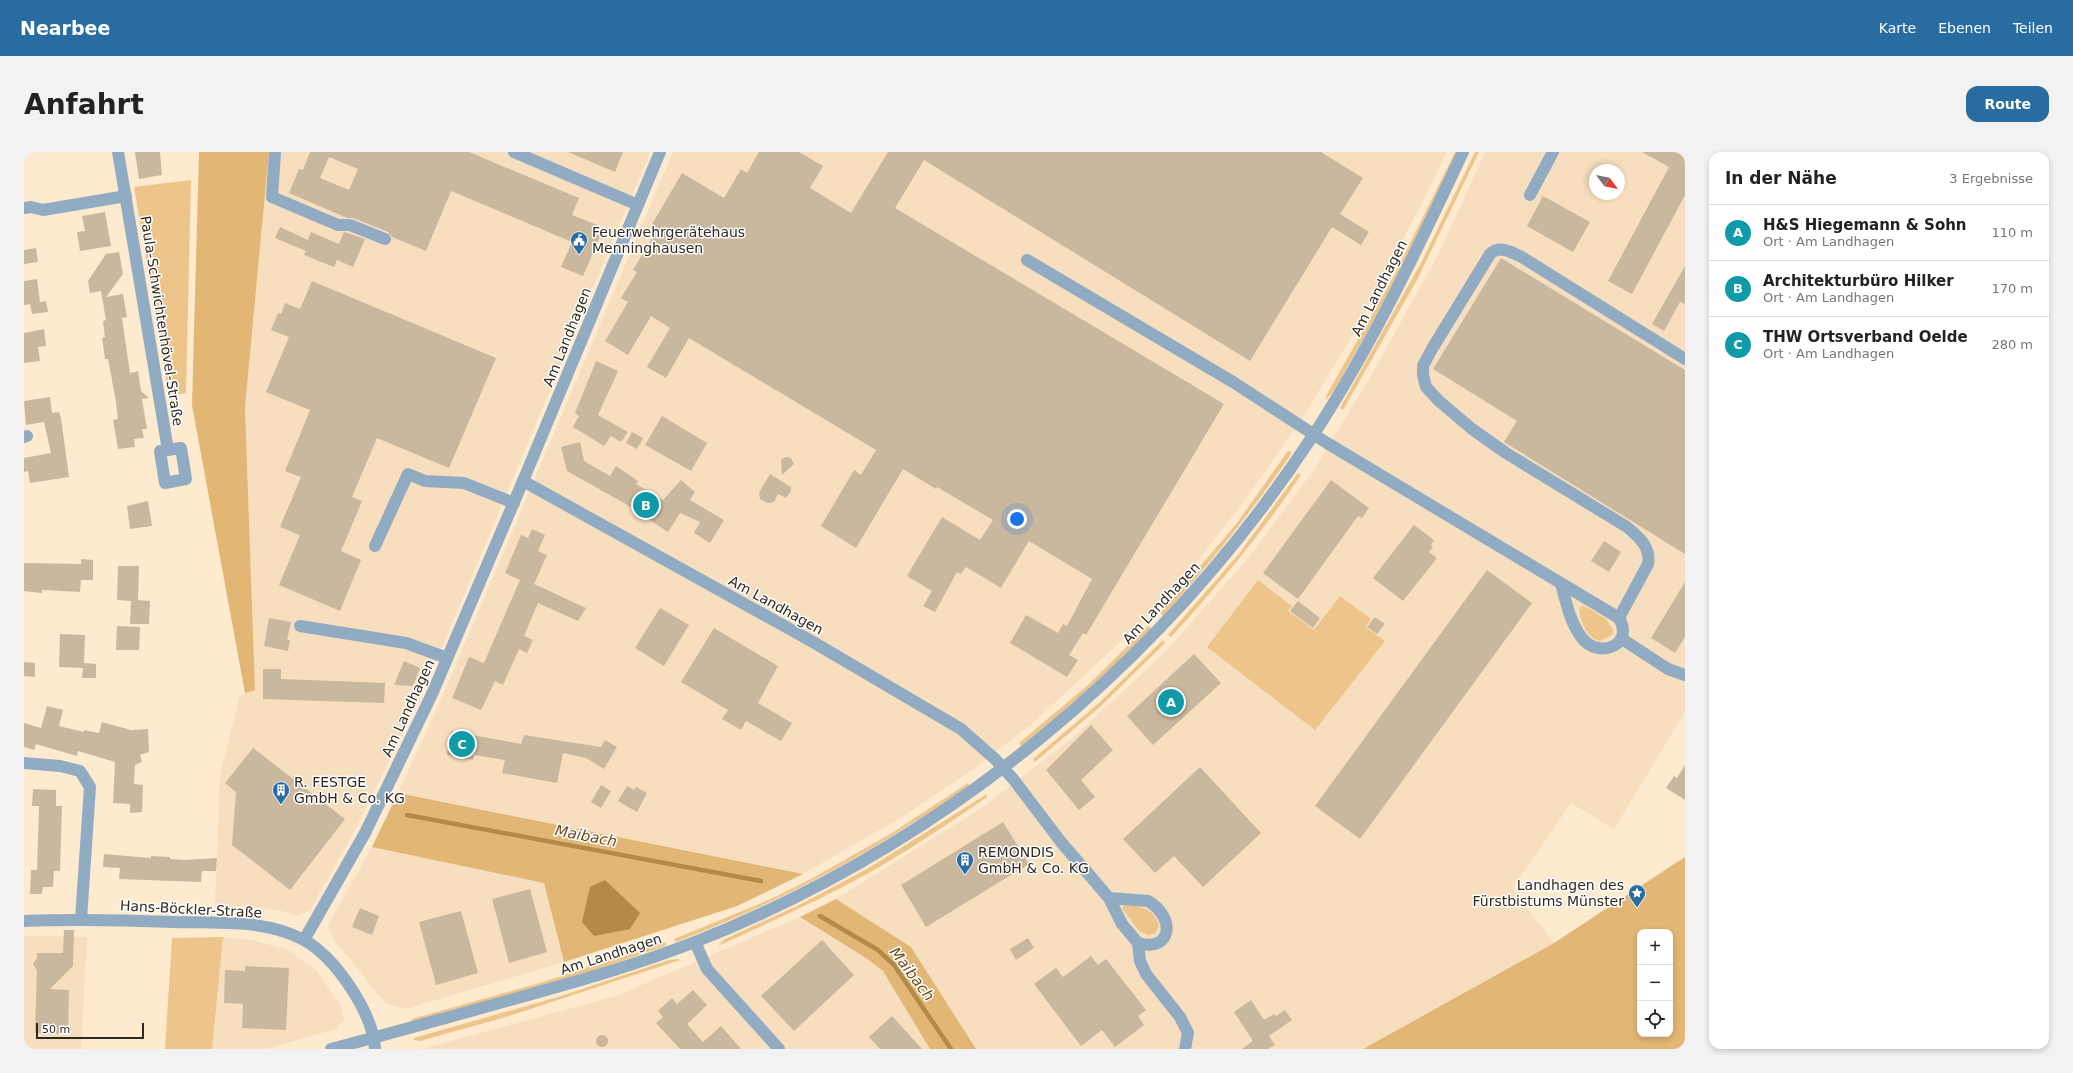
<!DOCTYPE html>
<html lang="de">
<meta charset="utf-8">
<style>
body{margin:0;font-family:"DejaVu Sans",sans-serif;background:#f2f2f2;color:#222}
.controls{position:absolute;right:12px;bottom:12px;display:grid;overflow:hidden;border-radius:8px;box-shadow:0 2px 6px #0003}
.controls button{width:36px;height:36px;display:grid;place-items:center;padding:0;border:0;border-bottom:1px solid #e0e0e0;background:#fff;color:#222;font:20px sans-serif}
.compass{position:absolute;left:1565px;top:12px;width:36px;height:36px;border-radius:50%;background:#fff;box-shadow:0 2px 6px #0003;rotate:122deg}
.scale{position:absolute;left:12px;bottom:10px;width:108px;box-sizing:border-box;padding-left:4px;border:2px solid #30291f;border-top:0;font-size:11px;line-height:14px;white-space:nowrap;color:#30291f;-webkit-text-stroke:3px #fff;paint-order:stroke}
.you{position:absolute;left:993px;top:367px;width:14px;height:14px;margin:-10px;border:3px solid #fff;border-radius:50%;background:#1a73e8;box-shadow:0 0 0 6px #1a73e833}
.badge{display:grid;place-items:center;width:26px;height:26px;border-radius:50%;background:#286ca1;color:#fff;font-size:13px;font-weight:700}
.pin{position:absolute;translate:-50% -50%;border:2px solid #fff;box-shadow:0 1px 4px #0006}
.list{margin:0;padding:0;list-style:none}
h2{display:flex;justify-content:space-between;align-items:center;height:52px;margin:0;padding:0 16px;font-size:17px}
h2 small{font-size:13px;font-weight:400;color:#767676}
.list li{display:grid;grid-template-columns:26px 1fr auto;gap:12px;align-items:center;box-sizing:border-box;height:56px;padding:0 16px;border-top:1px solid #e0e0e0}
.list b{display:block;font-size:15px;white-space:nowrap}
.list p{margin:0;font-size:13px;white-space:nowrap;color:#767676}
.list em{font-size:13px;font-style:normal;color:#767676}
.icon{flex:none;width:22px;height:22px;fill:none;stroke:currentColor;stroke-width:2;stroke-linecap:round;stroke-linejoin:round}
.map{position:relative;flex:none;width:1661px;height:897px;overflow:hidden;border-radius:12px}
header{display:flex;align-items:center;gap:24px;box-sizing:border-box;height:56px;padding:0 20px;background:#286ca1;color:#fff}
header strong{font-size:19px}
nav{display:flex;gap:22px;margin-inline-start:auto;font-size:14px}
.intro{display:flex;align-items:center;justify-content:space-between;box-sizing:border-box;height:96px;padding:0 24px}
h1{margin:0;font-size:28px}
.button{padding:10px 18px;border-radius:12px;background:#286ca1;color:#fff;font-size:14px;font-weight:700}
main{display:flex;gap:24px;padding:0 24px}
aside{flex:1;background:#fff;border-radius:12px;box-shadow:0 2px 6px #0003}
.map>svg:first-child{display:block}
.built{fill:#f6debe;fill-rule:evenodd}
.green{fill:#edc58a}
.forest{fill:#e2b674;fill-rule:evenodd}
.water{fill:#b48a48}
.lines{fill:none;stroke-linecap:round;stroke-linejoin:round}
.stream{stroke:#b48a48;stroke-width:4.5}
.building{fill:#cab89e;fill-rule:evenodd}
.minor{stroke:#91abc2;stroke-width:12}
.labels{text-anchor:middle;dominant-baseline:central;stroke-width:3;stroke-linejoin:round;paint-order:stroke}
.poi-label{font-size:14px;fill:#30291f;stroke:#fff;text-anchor:start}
.street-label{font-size:14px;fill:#30291f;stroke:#fff}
.water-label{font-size:15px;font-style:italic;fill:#6d4f1d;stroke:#fff}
</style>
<header>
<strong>Nearbee</strong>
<nav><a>Karte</a><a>Ebenen</a><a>Teilen</a></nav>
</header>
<div class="intro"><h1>Anfahrt</h1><a class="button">Route</a></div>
<main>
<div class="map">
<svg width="1661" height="897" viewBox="0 0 1661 897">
<rect width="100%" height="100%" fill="#fdeacf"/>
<g class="built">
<polygon points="245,0 626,0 400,538 331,678 286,758 273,764 258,759 226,754 191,755 196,623 216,543 231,538 221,255"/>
<polygon points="649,0 1423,0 1399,49 1327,186 1277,268 1221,348 1171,412 1125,463 1010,570 942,622 881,663 779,722 374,641 418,546"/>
<path d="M1461,0H1661V560L1590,677L1547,651L1488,737L1530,791L1339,897H952L887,795L812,747L959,655L1051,584L1143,498L1225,405L1292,315L1351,217L1416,99ZM1571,18H1595V42H1571Z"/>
<polygon points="348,695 520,731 540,810 382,857 361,851 308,785 304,773"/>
<polygon points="776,765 842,806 860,819 906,897 398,897 592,844"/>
<polygon points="0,784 63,785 57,897 0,897"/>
<polygon points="199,785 226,788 262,797 292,818 318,856 320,868 312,877 241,897 188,897"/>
</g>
<g class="green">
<polygon points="1431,0 1435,0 1364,143 1311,237 1302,248 1302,244 1370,124"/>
<polygon points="1451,0 1455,0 1394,126 1319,258 1316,256 1398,109"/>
<polygon points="167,28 162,241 145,244 110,35"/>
<path d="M1264,299L1268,300L1266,304C1227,360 1185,413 1139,464L1136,461L1213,371Z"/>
<path d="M1274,321L1277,323C1238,381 1194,434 1147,485L1144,483L1214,403Z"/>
<polygon points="1234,428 1268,454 1264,459 1290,478 1316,444 1347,467 1341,475 1361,489 1291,578 1183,495"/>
<path d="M1558,453L1582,467L1589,478L1588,483L1576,489C1562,485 1558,472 1555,459Z"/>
<path d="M1124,474L1127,476C1086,519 1043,557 997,594L995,591L1064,533Z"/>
<polygon points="1139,488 1141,491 1077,554 1011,610 1009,607 1075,551"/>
<path d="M944,631L945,633C925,649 904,662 882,675C809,722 732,759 652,790L650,787L747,747L787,727L868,681Z"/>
<path d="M963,642V645C924,672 884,699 843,722C794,749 744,771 694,794L701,787L775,753L843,717Z"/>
<path d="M1100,752C1115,754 1131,756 1135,774L1131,781L1125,783L1116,780L1098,756Z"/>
<polygon points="199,785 188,897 141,897 148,786"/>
<polygon points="640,790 642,791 641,794 554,824 386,872 388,867 519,830"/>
<polygon points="654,807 656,808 482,865 396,889 390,888 390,886 537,844 645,808"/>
</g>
<g class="forest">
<polygon points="175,0 245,0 221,255 231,538 221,541 168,253"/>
<polygon points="374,641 779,722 713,754 540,810 520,731 348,695"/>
<path d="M1661,705V897H1339L1530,791ZM1616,780H1646V882H1616Z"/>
<polygon points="812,747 887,795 952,897 906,897 859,819 842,806 776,765"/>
</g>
<polygon class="water" points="581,728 616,761 606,777 570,784 558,770 566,735"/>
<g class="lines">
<g class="stream">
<polyline points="383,663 737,729"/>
<polyline points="796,764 854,798 870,813 927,897"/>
</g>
</g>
<g class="building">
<polygon points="111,0 136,0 138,23 115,27"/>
<path d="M286,0H445L555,46L548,63L576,74L572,82L576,84L559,124L537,115L548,90L427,39L402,99L368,85L364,80L329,66H323L265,41L275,17L279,18ZM305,5L334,17L325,38L296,26Z"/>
<polygon points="544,0 599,0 591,20"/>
<polygon points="735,0 775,0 799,14 786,36 827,61 864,0 1297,0 1339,26 1316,62 1345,80 1337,93 1308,75 1226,209 900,8 871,56 1200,252 1062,483 1059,481 1045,503 1054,508 1043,525 986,491 1002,463 1034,481 1039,472 1043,474 1068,427 1005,389 977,436 942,415 937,422 933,420 911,460 899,454 908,439 883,424 918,365 956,388 969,368 913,335 912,337 879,317 832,396 797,374 830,318 837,323 852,298 665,186 642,226 623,215 646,176 627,164 604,203 581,189 604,150 597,146 613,120 609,118 633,78 627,74 658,21 700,46 717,17 723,21"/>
<polygon points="1618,0 1661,0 1661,43 1608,142 1584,129 1645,15"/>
<polygon points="1519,44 1566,70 1549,100 1503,74"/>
<polygon points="81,60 87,94 56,99 53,80 61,79 58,64"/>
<polygon points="256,75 284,88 287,80 315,92 320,80 341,87 329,115 313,108 310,115 280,103 282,99 251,86"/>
<polygon points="12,96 14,110 0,112 0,98"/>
<polygon points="95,100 99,122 82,145 99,142 103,165 98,166 106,221 114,219 117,239 125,246 118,247 123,277 118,277 120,286 110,287 111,295 94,297 89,268 94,267 92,250 84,207 81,207 78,186 81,185 79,169 82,168 77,139 66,141 64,129 82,102"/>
<polygon points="1477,106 1661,218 1661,402 1480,290 1493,269 1409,217"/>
<polygon points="1661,114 1661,152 1656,150 1640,179 1628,172"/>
<polygon points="13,127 16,150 22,149 24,160 8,162 6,152 0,153 0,129"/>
<polygon points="288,129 472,206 425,316 353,286 328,345 338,349 317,399 337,408 316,459 255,433 276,383 256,375 277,325 261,319 286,258 242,240 265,185 247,178 254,161 257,162 261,151 276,157"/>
<polygon points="20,177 22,194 14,195 16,209 0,211 0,181"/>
<polygon points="572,209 594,219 574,263 604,280 597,290 587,284 580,294 549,275 555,264 551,261"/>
<polygon points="26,245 28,261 35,260 37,266 45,325 6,331 4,319 0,320 0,306 27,301 20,270 2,273 0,249"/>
<polygon points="638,264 683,291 667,319 621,293"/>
<polygon points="608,280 619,286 613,297 602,291"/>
<polygon points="556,290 560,309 586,324 592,314 614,329 612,332 639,348 657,328 671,340 666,348 700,368 686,391 670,381 676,370 656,361 644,380 600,351 543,319 537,295"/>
<polygon points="761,305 767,306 770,312 758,323 757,308"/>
<polygon points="746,322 767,335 767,339 762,346 754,342 750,350 744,351 736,347 735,341"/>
<polygon points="1307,328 1345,356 1338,366 1334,364 1274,447 1239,421"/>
<polygon points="124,349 128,374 106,377 103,354"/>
<polygon points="1390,373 1410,388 1407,393 1409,395 1405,400 1413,406 1379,449 1349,426"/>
<polygon points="508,377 521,383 514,399 523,403 510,432 562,456 554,469 514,451 500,484 509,488 503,501 495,497 479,533 471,529 457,558 428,546 445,505 460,511 496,428 481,421 497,383 504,386"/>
<polygon points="1580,389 1597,400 1585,420 1567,409"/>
<polygon points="57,407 69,408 69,428 57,428 56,440 18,438 18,441 0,439 0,411 57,412"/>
<polygon points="94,414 115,414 114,448 126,449 125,472 106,472 107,449 93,448"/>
<polygon points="1463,418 1508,451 1336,687 1291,654"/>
<polygon points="1661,430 1661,485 1651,501 1627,486"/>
<polygon points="1274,449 1296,466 1289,476 1266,459"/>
<polygon points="636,456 665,473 640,514 611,496"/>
<polygon points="1351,465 1361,472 1353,482 1343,475"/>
<polygon points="245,466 267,470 263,488 266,488 264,499 240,494"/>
<polygon points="93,474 116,475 115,498 92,498"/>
<polygon points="690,476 754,514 734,551 768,571 757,589 722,569 717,578 698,567 704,558 657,530"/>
<polygon points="36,482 61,483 60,511 72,512 72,526 58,526 59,516 35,515"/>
<polygon points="1170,502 1197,531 1129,593 1103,564"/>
<polygon points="380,509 396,516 389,534 370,533"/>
<polygon points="0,510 11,511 11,525 0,524"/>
<polygon points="239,517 257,517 257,527 361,531 360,551 239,547"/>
<polygon points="23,554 39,558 35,574 60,580 60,578 75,581 78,570 107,578 124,577 125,600 116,603 118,610 111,613 110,632 119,633 118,660 106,661 106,652 89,651 91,610 54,599 53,604 12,592 10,598 0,595 0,571 17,576"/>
<polygon points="1067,573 1089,598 1057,628 1071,645 1055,658 1022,618"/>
<polygon points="427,579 497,592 500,583 577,595 581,588 593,595 580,617 562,606 539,601 533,631 478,621 481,608 450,603 449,608 423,603"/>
<polygon points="229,596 321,667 266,738 208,693 212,640 201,631"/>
<polygon points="1661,613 1661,648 1642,636 1650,624 1653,626"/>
<polygon points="1176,615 1237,681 1179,735 1150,704 1131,721 1099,687"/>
<polygon points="577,633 587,639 577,656 567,650"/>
<polygon points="603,634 610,638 612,635 623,641 613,660 594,649"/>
<polygon points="9,637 32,638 32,654 38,654 36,719 30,719 29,735 19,735 18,742 6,742 7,718 13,718 15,654 8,654"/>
<polygon points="979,670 1005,712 902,775 877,733"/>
<polygon points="80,702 127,706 127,704 146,705 146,707 161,708 193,706 192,719 178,719 177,730 95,727 96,716 79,715"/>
<polygon points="506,737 523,800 485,811 468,747"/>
<polygon points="336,756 355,764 348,783 328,775"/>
<polygon points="437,759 454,821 412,833 395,770"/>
<polygon points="40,778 50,778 49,814 26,837 45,838 44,882 11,881 13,819 9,812 13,806 13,801 39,801"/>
<polygon points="1004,786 1010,796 992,808 986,797"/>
<polygon points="798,788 830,823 770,879 737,844"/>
<polygon points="1067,804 1074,813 1082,807 1122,858 1114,864 1120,873 1091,895 1078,878 1057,894 1010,832 1032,816 1039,825"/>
<polygon points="221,814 265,816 262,878 218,876 219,852 200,851 201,818 221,819"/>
<polygon points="669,838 683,853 663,872 679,890 697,874 717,897 656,897 632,871 639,865 634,859 648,846 653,852"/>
<polygon points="1227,848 1240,868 1250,862 1252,864 1261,858 1268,868 1245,884 1251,893 1244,897 1218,897 1229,889 1210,860"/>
<polygon points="868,864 898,897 856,897 845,885"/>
<circle cx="578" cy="889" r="6"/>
</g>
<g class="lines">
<g class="minor">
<polyline points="94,0 144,298"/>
<polyline points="251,0 248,45 314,73 326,73 361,87"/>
<polyline points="490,0 614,53"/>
<polyline points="1506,43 1529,0"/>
<polyline points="0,56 7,55 19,58 102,44"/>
<path d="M1003,108L1209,230L1303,291L1595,466C1611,494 1574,507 1558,486C1546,471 1542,449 1537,432"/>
<polyline points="0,285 3,284"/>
<polygon points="157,296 162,327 141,331 136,299"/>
<path d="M499,329L789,490L937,577L971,607L990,628L1037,690L1085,746L1098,772L1114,791C1147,801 1153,766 1124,749L1085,746"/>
<polyline points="351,394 384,322 401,329 440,331 490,351"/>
<path d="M1595,466L1624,412C1627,395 1615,385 1603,375L1482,301L1448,277L1415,249L1402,235L1399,223V214L1408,197L1466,102C1476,93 1486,100 1496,104L1661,207"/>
<polyline points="276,474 382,491 423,506"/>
<polyline points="1598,487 1644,517 1661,523"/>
<polyline points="0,611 36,614 56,619 66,635 57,767"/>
<path d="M0,769C50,767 99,768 149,770C191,771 242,767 280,788C312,806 349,861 351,897"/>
<polyline points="280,788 341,681 408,542 499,329 636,0"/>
<polyline points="671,790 683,817 755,897"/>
<polyline points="1114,791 1116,809 1122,822 1156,865 1164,881 1161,897"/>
<path d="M307,897C368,881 429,864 490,847C551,830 612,813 671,790C924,690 1142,508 1290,282C1348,193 1394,96 1439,0"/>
</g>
</g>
<defs>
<g id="civic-pin" transform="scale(0.9)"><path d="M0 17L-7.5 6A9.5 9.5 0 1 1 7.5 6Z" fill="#286ca1" stroke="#fff"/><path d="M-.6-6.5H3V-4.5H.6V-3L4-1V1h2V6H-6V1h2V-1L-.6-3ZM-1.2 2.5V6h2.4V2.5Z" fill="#fff"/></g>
<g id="building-pin" transform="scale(0.9)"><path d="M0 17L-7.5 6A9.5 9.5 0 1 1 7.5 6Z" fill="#286ca1" stroke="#fff"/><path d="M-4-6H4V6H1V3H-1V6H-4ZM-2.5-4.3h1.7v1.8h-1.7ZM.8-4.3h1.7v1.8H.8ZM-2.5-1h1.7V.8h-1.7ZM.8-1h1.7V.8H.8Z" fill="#fff"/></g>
<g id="sight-pin" transform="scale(0.9)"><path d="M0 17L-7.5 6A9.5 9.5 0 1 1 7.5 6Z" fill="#286ca1" stroke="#fff"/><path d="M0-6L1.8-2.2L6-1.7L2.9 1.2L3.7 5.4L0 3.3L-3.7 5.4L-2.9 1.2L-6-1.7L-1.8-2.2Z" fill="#fff"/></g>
</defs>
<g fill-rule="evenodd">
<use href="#civic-pin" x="555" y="88"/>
<use href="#building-pin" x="257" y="638"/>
<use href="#building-pin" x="941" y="708"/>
<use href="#sight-pin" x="1613" y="741"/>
</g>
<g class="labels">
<g class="poi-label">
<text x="568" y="80">Feuerwehrgerätehaus<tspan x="568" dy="16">Menninghausen</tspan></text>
<text x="270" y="630">R. FESTGE<tspan x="270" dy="16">GmbH &amp; Co. KG</tspan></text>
<text x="954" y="700">REMONDIS<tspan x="954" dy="16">GmbH &amp; Co. KG</tspan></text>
<text x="1600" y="733" text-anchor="end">Landhagen des<tspan x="1600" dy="16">Fürstbistums Münster</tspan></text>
</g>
<g class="street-label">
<text transform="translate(1355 136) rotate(-63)">Am Landhagen</text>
<text transform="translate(138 169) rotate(81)">Paula-Schwichtenhövel-Straße</text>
<text transform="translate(543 185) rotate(-68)">Am Landhagen</text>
<text transform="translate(1137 451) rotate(-47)">Am Landhagen</text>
<text transform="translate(752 453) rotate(29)">Am Landhagen</text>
<text transform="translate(384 556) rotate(-65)">Am Landhagen</text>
<text transform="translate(167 757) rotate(3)">Hans-Böckler-Straße</text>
<text transform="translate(587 802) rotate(-18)">Am Landhagen</text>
</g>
<g class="water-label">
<text transform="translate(562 684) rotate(11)">Maibach</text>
<text transform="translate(888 822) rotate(53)">Maibach</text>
</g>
</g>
</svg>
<div class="controls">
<button>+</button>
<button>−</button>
<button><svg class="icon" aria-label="locate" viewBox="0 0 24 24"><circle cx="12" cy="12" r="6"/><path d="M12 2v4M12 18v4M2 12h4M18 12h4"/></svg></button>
</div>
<svg class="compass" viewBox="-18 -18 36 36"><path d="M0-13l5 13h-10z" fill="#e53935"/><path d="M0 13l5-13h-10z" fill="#767676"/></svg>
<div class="scale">50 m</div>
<div class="you"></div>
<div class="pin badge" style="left:1147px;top:550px;background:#0f9aa8">A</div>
<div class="pin badge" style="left:622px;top:353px;background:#0f9aa8">B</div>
<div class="pin badge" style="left:438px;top:592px;background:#0f9aa8">C</div>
</div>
<aside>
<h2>In der Nähe<small>3 Ergebnisse</small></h2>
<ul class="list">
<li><span class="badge" style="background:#0f9aa8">A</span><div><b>H&amp;S Hiegemann &amp; Sohn</b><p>Ort · Am Landhagen</p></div><em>110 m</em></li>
<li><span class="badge" style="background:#0f9aa8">B</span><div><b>Architekturbüro Hilker</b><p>Ort · Am Landhagen</p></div><em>170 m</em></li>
<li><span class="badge" style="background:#0f9aa8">C</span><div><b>THW Ortsverband Oelde</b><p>Ort · Am Landhagen</p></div><em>280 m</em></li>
</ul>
</aside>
</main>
